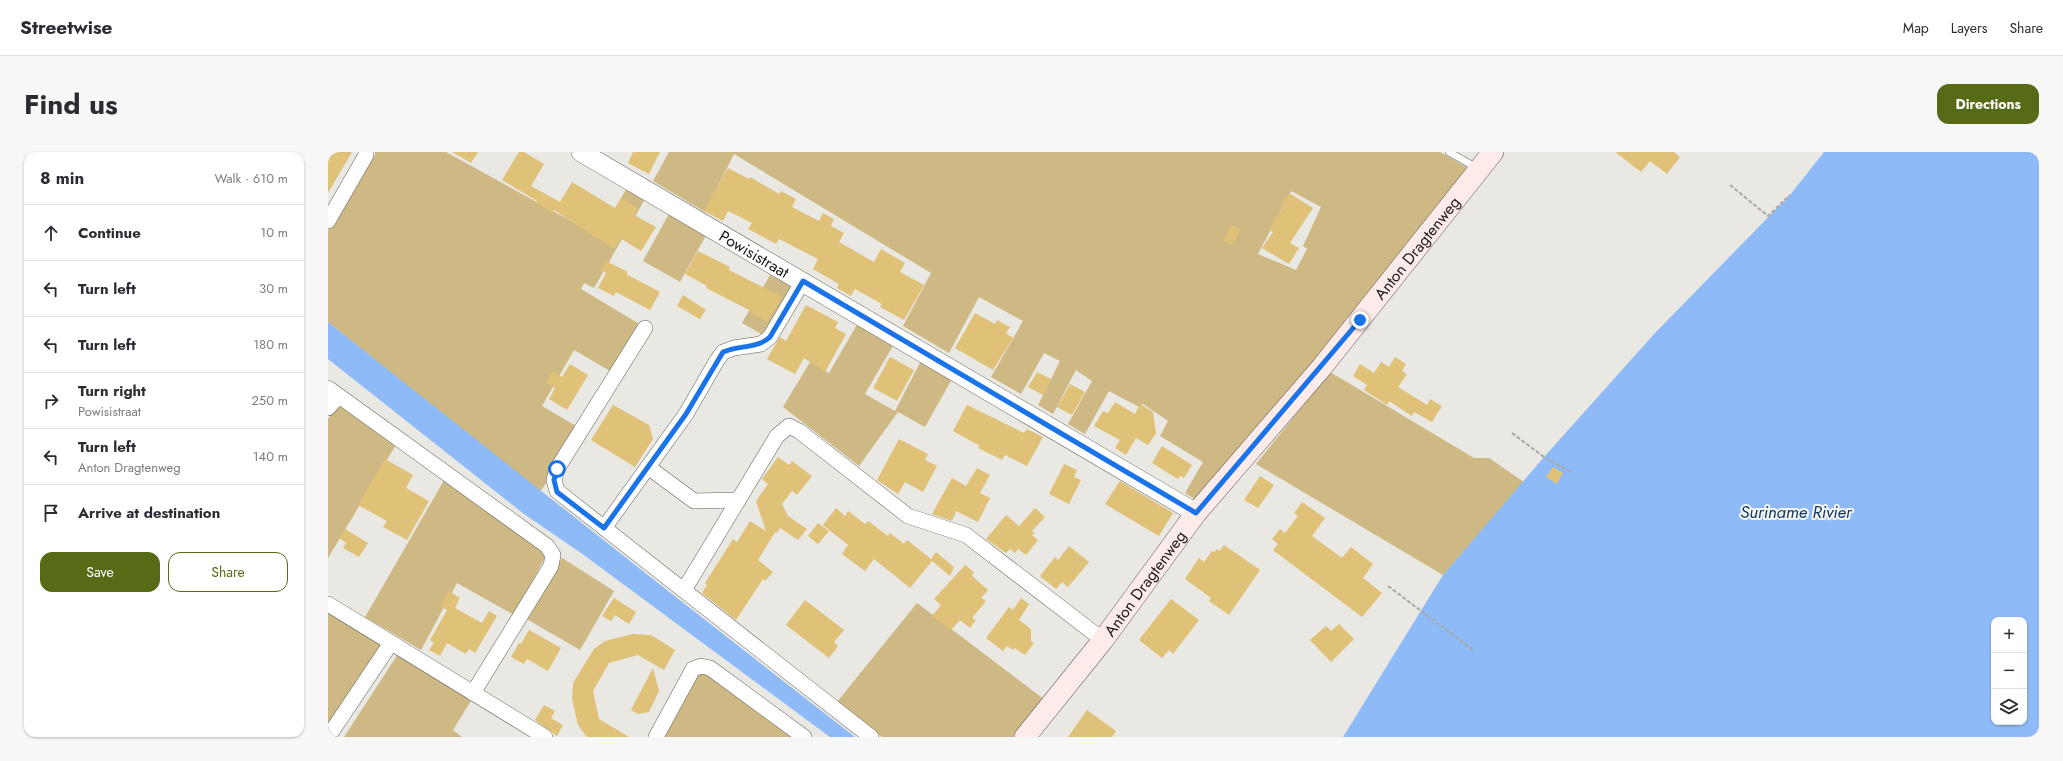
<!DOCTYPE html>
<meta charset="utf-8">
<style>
body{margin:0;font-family:Jost,sans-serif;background:#f7f7f7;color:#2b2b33}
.controls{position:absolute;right:12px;bottom:12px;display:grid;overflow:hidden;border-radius:8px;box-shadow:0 1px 3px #0004}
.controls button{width:36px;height:36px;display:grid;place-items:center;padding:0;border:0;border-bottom:1px solid #e1e1e2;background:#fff;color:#2b2b33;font:20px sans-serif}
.stop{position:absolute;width:12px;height:12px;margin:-9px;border:3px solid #1a73e8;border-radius:50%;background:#fff}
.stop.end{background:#1a73e8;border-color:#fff;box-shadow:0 1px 4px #0008}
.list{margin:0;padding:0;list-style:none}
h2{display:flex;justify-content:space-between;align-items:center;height:52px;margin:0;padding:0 16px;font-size:17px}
h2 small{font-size:13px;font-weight:400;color:#7c7c81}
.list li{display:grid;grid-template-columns:26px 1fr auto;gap:12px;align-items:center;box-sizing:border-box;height:56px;padding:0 16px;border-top:1px solid #e1e1e2}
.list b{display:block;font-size:15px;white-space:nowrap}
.list p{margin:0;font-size:13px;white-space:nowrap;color:#7c7c81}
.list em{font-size:13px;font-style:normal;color:#7c7c81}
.actions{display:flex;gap:8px;padding:12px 16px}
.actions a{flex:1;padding:9px 0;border:1px solid #576a16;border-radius:12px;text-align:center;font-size:14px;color:#576a16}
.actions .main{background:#576a16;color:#fff}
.icon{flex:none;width:22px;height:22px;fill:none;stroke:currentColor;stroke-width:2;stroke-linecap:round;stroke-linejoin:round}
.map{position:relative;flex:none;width:1711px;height:585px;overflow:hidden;border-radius:12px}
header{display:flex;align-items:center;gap:24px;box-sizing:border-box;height:56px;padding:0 20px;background:#fff;border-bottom:1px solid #e1e1e2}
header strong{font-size:19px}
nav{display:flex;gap:22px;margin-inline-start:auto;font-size:14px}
.intro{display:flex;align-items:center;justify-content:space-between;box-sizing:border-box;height:96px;padding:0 24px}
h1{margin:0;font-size:28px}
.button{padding:10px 18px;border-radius:12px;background:#576a16;color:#fff;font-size:14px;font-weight:700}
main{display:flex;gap:24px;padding:0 24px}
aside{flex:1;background:#fff;border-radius:12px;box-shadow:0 1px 3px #0004}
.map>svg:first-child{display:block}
.green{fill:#ceb883;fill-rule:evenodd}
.water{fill:#8ebbf7;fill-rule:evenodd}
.building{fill:#dfc177}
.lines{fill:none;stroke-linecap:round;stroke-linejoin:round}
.service-casing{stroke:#61605c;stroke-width:8}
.minor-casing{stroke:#61605c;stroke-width:16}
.tertiary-casing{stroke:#61605c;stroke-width:20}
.secondary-casing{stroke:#61605c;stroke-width:22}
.path{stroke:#a9a8a4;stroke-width:2;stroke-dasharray:4 2;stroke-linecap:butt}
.service{stroke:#fff;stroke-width:7}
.minor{stroke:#fff;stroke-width:15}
.tertiary{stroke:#fff;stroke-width:19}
.secondary{stroke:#fcebe9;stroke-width:21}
.route{stroke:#1a73e8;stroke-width:5}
.labels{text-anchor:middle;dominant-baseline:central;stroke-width:4;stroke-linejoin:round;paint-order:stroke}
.street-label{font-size:16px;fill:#1a1a18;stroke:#f7f5f0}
.water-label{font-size:17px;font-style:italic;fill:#0b396e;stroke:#f7f5f0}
</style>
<header>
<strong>Streetwise</strong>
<nav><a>Map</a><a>Layers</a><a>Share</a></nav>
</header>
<div class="intro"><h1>Find us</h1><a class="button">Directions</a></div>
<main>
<aside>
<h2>8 min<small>Walk · 610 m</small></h2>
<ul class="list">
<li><svg class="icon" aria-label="ahead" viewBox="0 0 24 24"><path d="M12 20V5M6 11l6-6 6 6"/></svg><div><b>Continue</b></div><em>10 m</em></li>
<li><svg class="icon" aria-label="left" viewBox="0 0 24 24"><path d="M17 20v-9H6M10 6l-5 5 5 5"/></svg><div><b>Turn left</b></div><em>30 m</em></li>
<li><svg class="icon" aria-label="left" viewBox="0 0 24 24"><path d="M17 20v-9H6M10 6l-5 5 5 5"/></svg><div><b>Turn left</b></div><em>180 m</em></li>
<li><svg class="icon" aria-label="right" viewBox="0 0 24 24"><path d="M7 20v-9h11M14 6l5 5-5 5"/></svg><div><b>Turn right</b><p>Powisistraat</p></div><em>250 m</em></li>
<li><svg class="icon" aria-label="left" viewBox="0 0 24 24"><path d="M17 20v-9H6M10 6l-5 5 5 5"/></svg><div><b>Turn left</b><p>Anton Dragtenweg</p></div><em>140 m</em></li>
<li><svg class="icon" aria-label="arrive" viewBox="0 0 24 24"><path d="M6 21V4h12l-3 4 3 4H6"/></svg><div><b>Arrive at destination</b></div></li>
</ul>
<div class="actions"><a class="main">Save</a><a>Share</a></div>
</aside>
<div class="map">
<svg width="1711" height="585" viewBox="0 0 1711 585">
<rect width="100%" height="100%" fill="#eae8e3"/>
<g class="green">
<polygon points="47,0 118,0 272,85 302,30 321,40 266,136 256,131 253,137 313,173 284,220 246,198 214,254 248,274 221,327 212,340 0,170 0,78 47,3"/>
<path d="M341,0H1112L1143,18L1039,148L868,348L857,341L875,310L832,284L840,269L815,252L811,255L781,239L757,282L740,272L764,229L748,218L725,262L710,253L732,209L716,201L693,242L663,225L695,169L651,145L621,201L575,174L603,121L406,2L377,60L325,29ZM963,39L993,55L975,94L979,97L968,118L930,102Z"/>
<polygon points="343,58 381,78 352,130 315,109"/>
<polygon points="442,123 463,134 435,183 414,171"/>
<polygon points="534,164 570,185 537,242 567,259 597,201 629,218 597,275 570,260 531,314 455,255 482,210 501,221"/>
<polygon points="1002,220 1146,306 1161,306 1196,330 1115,423 928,312"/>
<polygon points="11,250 69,291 0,406 0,267"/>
<polygon points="118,325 219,402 186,463 129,431 93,498 37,465"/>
<polygon points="234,406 286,439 252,498 197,466"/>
<polygon points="589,451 717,548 688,585 554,585 509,550"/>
<polygon points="0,457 57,492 3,572 0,570"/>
<polygon points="70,502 144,547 125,578 134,585 16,585"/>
<polygon points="376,521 467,585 332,585 367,524"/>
</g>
<g class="water">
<path d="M1496,0H1711V585H1015L1115,423L1216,305L1327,181L1462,43ZM1666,468H1696V570H1666Z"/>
<path d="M0,170C175,309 351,448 527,585H502L253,401L196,362L0,207Z"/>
</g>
<g class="building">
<polygon points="0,0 24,0 0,41"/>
<polygon points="124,0 150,0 143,11"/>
<polygon points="191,0 196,0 216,12 203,34 232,50 244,30 287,56 293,46 310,56 306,63 328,75 313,99 292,86 286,97 226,58 224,61 208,51 209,49 174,28"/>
<polygon points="305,0 332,0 321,22 300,11"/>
<polygon points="1287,0 1346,0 1352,5 1339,22 1322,9 1313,20"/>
<polygon points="400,16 421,27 422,25 451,42 453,39 468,47 464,55 491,69 495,61 506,67 503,74 516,81 511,90 546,110 553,97 577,111 572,120 596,133 576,168 552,155 554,152 527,137 523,144 509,136 511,132 485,117 490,107 451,87 448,92 420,77 424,71 400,59 395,69 376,59"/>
<polygon points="961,41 985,56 962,91 971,96 961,112 934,96 945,80 941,78 955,55 953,54"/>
<polygon points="904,73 912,78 904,93 895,88"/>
<polygon points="370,99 402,115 401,118 454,145 439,170 422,160 423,159 378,136 379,134 357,122"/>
<polygon points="278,109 300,120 298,122 332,140 322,158 288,140 286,144 270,136 278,121 273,118"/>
<polygon points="355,143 378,158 372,167 349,154"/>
<polygon points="478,153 510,170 507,176 518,182 497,220 476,206 467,222 439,207 452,185 458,189"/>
<polygon points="647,161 667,172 669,168 682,175 678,181 685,186 665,218 627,196"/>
<polygon points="562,205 586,218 569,249 545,236"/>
<polygon points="1067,205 1078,212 1074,219 1079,222 1070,235 1099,253 1102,247 1114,254 1104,270 1086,260 1084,264 1061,249 1059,253 1036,238 1039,233 1025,224 1032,212 1046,221 1053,210 1061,215"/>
<polygon points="242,212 260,223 239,258 221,247 227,236 218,231 225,219 234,225"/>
<polygon points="709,220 723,227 715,243 700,235"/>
<polygon points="742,232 757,240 744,263 729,255"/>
<polygon points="787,250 807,262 812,252 825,260 828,281 820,293 808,286 798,303 787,296 792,288 766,274 775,259 780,261"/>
<polygon points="285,253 321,273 325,287 307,315 263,288"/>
<polygon points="639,253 696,281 699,277 715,285 699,314 677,303 674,308 650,296 652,294 625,279"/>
<polygon points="571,287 600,302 597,308 609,314 595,340 577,330 570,342 549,328"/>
<polygon points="834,294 864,313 856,326 852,324 850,327 824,311"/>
<polygon points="450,305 461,313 464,309 484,324 469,343 464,339 454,352 460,364 479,377 470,388 452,376 449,381 447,380 430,408 445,420 437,429 435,427 408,468 374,441 379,433 377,431 405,387 409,390 422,369 438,379 428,349 440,332 434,327"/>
<polygon points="57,307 85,323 78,336 101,349 79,388 55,375 59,369 30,353"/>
<polygon points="736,312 749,318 746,325 753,328 741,352 721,342"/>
<polygon points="1225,315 1235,321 1229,332 1218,325"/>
<polygon points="649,316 662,323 652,341 662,346 650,370 628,359 624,369 604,362 624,326 638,334"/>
<polygon points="932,324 946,333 930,356 916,348"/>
<polygon points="792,329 845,361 831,384 777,352"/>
<polygon points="974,350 997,366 984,384 1014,406 1023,395 1045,412 1035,426 1054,441 1034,465 945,398 950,392 944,387 952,377 957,381 970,364 966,361"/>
<polygon points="508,356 517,364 520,359 537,372 540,369 560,384 562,381 576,392 579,388 603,407 608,400 626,415 622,424 604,409 582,436 546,407 537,419 514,402 520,393 495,373"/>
<polygon points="707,356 717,365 704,379 707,381 704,383 710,388 698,403 690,397 687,401 682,397 678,401 658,387 678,363 691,374"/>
<polygon points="490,371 501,379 490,392 480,384"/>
<polygon points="17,377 40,391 31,405 15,396 18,391 11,386"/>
<polygon points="896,393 932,418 901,463 881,449 883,446 857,427 871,406 876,410 884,399 886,400 889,397 892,399"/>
<polygon points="741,394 761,410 740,435 734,430 728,437 712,424 727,405 730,408"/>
<polygon points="637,413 646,420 644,424 660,438 653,446 658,449 644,466 648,468 642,476 632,468 623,478 604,464 613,453 606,447"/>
<polygon points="121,439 132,446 127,456 154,471 161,459 169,464 147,501 141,497 138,502 119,491 112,504 101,498 106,491 102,488 119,458 112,454"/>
<polygon points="286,446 308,460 301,472 287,463 283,469 274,464"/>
<polygon points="693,446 701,452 691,468 703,477 703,489 706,491 697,503 687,496 685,498 679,494 675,499 658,486 681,455 685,458"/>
<polygon points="843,447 871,468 845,502 841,498 834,506 811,488"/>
<polygon points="477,448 516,478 506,490 510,494 501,506 458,473"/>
<polygon points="1011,472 1026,487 1003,510 982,488 998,474 1003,479"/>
<polygon points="201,478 233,496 220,519 199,507 196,512 183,505 191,491 193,492"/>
<polygon points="305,482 323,483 347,498 336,518 310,503 281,511 265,539 271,567 301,585 259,585 250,573 244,547 245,531 266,497 277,489"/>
<polygon points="325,516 331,539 321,560 310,562 303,558"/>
<polygon points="216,553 227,559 223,566 235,573 229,584 207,568"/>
<polygon points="759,558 788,579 784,585 740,585"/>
</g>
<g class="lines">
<g class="service-casing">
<polyline id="service" points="1121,0 1149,16"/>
</g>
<g class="minor-casing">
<g id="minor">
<polyline points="0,69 38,3 38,0"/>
<polyline points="317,176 229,317 226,328 229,339 543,585"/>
<polyline points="0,236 219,394 225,403 223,414 145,541"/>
<polyline points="0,256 10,245"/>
<polyline points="320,315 366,349 410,348"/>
<polyline points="276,376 358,262 388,210 395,200 406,196 433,192 442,185 475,129"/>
<polyline points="356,438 449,284 461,274 471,279 580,364 638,383 775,488"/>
<polyline points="0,452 217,585"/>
<polyline points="4,579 63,491"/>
<polyline points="328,585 365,517 373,514 382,516 476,585"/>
</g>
</g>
<g class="tertiary-casing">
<g id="tertiary">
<path id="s1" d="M253,0L868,361"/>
</g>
</g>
<g class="secondary-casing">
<g id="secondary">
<path id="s2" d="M697,585L775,488L868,361L994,215L1165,0"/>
</g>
</g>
<g class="path">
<polyline points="1402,33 1440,64 1462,43"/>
<polyline points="1184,281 1216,305 1244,321"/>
<polyline points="1060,434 1145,498"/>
</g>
<use href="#service" class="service"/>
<use href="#minor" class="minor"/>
<use href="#tertiary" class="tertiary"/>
<use href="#secondary" class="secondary"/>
</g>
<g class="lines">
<path class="route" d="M229,317L226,328L229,340L276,376L358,262L395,200C411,193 429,197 442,185L475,129L868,361L1032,168"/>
</g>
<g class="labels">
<g class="street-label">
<text stroke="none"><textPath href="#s2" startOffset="627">Anton Dragtenweg</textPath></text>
<text stroke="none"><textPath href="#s1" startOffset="201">Powisistraat</textPath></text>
<text stroke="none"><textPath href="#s2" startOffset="195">Anton Dragtenweg</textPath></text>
</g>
<g class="water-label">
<text x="1468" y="360">Suriname Rivier</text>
</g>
</g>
</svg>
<div class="controls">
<button>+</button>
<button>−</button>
<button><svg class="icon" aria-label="layers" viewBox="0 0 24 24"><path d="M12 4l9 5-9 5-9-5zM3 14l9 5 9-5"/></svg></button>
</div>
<div class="stop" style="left:229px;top:317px"></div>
<div class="stop end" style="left:1032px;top:168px"></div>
</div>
</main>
